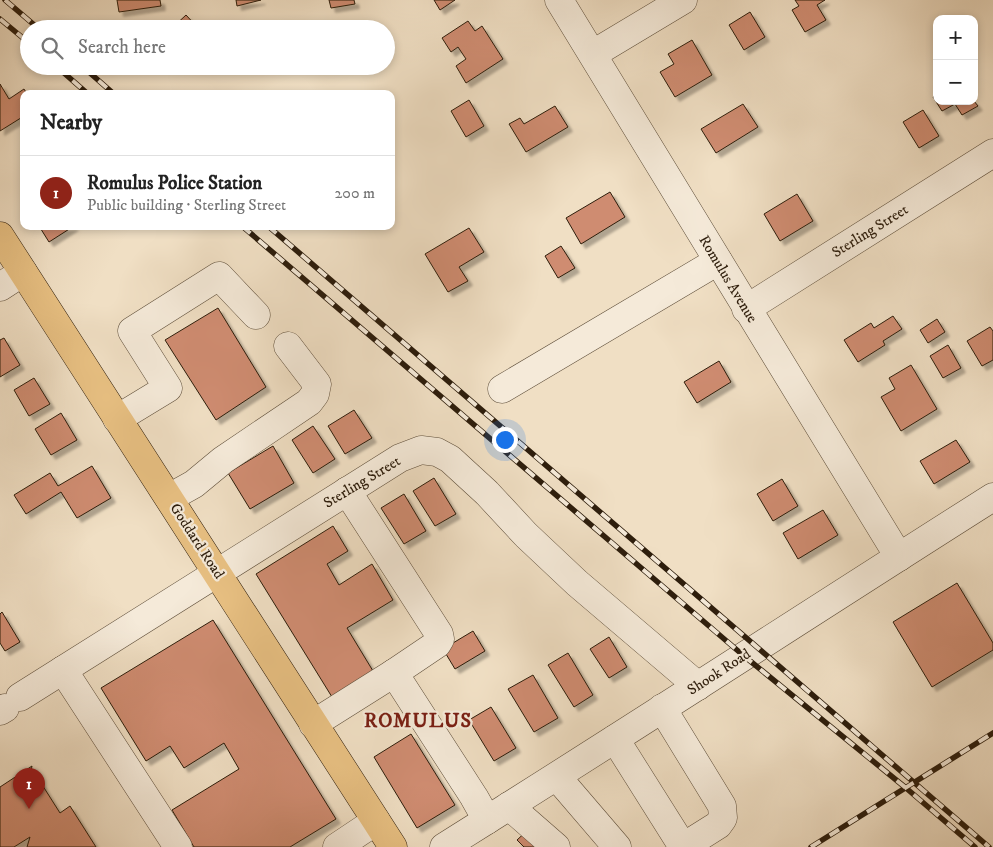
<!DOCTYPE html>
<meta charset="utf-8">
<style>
body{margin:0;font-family:"IM FELL DW Pica",serif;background:#f2f2f2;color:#222}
.controls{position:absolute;right:15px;top:15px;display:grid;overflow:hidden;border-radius:10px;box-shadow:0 2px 8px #0003}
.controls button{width:45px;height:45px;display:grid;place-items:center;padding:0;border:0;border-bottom:1px solid #e0e0e0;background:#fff;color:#222;font:25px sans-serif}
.you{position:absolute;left:504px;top:439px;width:18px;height:18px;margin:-12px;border:4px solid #fff;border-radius:50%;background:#1a73e8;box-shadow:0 0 0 8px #1a73e833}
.badge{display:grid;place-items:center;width:32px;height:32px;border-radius:50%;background:#8f2418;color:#fff;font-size:16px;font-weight:700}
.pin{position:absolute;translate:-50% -41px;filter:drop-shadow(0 1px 2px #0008)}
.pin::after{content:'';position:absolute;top:26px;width:18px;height:15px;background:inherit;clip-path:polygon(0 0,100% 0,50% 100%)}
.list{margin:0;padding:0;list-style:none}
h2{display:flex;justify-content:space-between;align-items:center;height:65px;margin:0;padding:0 20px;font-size:21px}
h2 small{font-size:16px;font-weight:400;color:#767676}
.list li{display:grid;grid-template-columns:32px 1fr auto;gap:15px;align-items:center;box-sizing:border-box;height:75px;padding:0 20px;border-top:1px solid #e0e0e0}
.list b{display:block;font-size:19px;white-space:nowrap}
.list p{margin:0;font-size:16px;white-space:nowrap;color:#767676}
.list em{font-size:16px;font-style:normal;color:#767676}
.icon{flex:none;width:28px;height:28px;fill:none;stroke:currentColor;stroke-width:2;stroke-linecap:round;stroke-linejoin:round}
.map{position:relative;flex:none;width:993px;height:847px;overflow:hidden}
.search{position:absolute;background:#fff;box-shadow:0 2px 8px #0003;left:20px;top:20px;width:375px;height:55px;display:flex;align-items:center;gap:12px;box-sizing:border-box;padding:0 18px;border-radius:28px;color:#767676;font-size:19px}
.panel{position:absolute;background:#fff;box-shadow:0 2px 8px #0003;left:20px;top:90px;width:375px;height:140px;border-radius:10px}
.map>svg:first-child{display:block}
.building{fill:#cf8c71;stroke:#2d1d0c;filter:url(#shadow)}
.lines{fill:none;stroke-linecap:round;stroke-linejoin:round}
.minor-casing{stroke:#5e4e3a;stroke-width:29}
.major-casing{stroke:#2d1d0c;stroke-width:29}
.minor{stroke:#f5ead9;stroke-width:28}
.major{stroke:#e8c082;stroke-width:28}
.rail-casing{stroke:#2d1d0c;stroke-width:5.5}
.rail{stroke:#f5ead9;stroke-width:4;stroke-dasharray:11;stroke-linecap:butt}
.labels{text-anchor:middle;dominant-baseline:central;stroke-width:4.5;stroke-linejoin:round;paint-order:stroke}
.street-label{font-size:15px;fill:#2d1d0c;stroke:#f5ead9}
.district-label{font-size:20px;font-weight:bold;letter-spacing:1px;fill:#7a1f14;stroke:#f5ead9}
</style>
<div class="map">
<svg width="993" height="847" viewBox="0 0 993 847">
<defs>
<filter id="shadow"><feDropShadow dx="4.5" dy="4.5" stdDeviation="1" flood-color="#0004"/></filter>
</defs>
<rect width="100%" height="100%" fill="#f0dfc4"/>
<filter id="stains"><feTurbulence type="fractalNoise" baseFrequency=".004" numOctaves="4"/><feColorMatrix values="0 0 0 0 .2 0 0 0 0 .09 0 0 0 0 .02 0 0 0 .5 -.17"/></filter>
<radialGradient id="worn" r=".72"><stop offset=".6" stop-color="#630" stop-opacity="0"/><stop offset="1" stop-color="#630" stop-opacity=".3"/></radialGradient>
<g class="building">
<polygon points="117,0 160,0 161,6 119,12"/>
<polygon points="236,0 261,0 237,6"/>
<polygon points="329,0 354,0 355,4 331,8"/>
<polygon points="434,0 455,0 440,10"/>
<polygon points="795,0 825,0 817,5 826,20 805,32 792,10 799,6"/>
<polygon points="750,12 765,37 744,50 729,25"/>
<polygon points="186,15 199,29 171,29"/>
<polygon points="468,21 475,31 482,26 503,59 466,83 456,66 466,59 458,47 451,52 442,38"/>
<polygon points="692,40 712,75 675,97 660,72 674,64 668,54"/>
<polygon points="0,84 9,99 24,89 27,94 24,94 24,116 0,131"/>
<polygon points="937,94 937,101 974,101 978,106 962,115 955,104 942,111 933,97"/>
<polygon points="469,100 484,126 466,137 451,111"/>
<polygon points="743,104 758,127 716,153 701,129"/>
<polygon points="555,106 568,127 526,152 509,124 520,118 524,124"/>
<polygon points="923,110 939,136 919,148 903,122"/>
<polygon points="610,192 625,217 581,244 566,218"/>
<polygon points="797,194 813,221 780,241 764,214"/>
<polygon points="39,226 74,226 49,242"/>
<polygon points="469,228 484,252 459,267 468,281 448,292 425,254"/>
<polygon points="561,246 575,268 558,278 545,256"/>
<polygon points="218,308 266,387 216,420 165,340"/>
<polygon points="893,316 902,329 883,341 885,345 858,362 844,340 871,323 874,328"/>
<polygon points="937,319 945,332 928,343 920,330"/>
<polygon points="990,327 993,331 993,360 982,366 967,341"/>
<polygon points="4,338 20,365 0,377 0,340"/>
<polygon points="948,345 961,368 943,378 930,356"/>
<polygon points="719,361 731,382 697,403 684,382"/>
<polygon points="911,365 937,409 901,431 881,397 895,389 889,378"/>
<polygon points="34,378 50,404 29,416 14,390"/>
<polygon points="354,410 372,438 345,454 328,426"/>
<polygon points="61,413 77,440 51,455 35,429"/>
<polygon points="313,426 335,459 313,473 292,440"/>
<polygon points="956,440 970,462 934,484 920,461"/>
<polygon points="273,446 294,483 250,509 228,473"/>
<polygon points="92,466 111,498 77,518 61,492 26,514 14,495 50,473 58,486"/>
<polygon points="434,478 456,514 435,526 413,491"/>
<polygon points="782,479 798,506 773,521 757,494"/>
<polygon points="404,494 426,531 404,544 381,508"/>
<polygon points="823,510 838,535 798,559 783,533"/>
<polygon points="333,526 348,551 327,564 339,585 372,564 393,600 347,628 373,671 332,697 256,574"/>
<polygon points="957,583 993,643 993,650 932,687 893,622"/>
<polygon points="2,612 20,642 5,651 0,643 0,614"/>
<polygon points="213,620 336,819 290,847 194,847 172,810 239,769 224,743 184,768 170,746 146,761 101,688"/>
<polygon points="473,631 485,651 455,669 443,649"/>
<polygon points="609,637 627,667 609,678 590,649"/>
<polygon points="568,653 593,695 574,707 548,665"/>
<polygon points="533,675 558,718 534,732 508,689"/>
<polygon points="491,707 516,748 494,761 469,720"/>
<polygon points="411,734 455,805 417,828 374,757"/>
<polygon points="32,766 29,781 41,783 60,813 70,806 96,847 27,847 30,837 14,847 0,847 0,787"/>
<polygon points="530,828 547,847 524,847 517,840"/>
</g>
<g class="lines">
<g class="minor-casing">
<g id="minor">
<polyline points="559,0 899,557"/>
<polyline points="593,54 683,0"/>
<polyline points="0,287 23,272"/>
<polyline points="746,309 993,153"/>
<polyline points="502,389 718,261"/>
<polyline points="117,419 168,388 132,331 219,276 256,315"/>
<polyline points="169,498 194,484 223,460 309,402 315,394 317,384 288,346"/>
<polyline points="63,670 178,847"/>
<polyline points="394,673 474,797 487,820"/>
<polyline points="20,697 400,458 421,450 437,452 450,459 487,493 526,535 577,583 698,686"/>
<polyline points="662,708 722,806 723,818 718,825 683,847"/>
<polyline points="0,711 5,708"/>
<polyline points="313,724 394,673 437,644 440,639 439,634 347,491"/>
<polyline points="615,739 683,847"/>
<polyline points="557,777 617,847"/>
<polyline points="509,806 556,847"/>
<polyline points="337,847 376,821"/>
<path d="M444,847C628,732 810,613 993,497"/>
</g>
</g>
<g class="major-casing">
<polyline id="major" points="0,236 393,847"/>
</g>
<use href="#minor" class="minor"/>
<use href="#major" class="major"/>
<g class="rail-casing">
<g id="rail">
<polyline points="5,0 39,29"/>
<polyline points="0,19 29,43"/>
<polyline points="56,66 88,94"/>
<polyline points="82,66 114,94"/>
<polyline points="242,226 744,656 906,788 975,847"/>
<polyline points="268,226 989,847"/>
<polyline points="811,847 993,733"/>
</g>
</g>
<use href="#rail" class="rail"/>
</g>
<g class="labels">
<g class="street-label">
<text transform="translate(870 231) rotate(-32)">Sterling Street</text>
<text transform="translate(728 279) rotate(59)">Romulus Avenue</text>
<text transform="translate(362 482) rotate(-31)">Sterling Street</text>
<text transform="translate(197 541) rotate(57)">Goddard Road</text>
<text transform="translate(719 672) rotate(-33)">Shook Road</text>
</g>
<g class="district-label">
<text x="418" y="721">ROMULUS</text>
</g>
</g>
<rect width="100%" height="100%" filter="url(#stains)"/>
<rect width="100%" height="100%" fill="url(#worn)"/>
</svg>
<div class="controls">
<button>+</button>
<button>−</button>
</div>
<div class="you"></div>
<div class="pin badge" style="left:29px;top:809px">1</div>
<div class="search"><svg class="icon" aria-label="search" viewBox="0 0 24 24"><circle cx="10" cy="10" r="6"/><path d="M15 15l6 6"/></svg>Search here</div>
<section class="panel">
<h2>Nearby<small></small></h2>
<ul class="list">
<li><span class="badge">1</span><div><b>Romulus Police Station</b><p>Public building · Sterling Street</p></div><em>200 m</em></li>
</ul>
</section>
</div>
